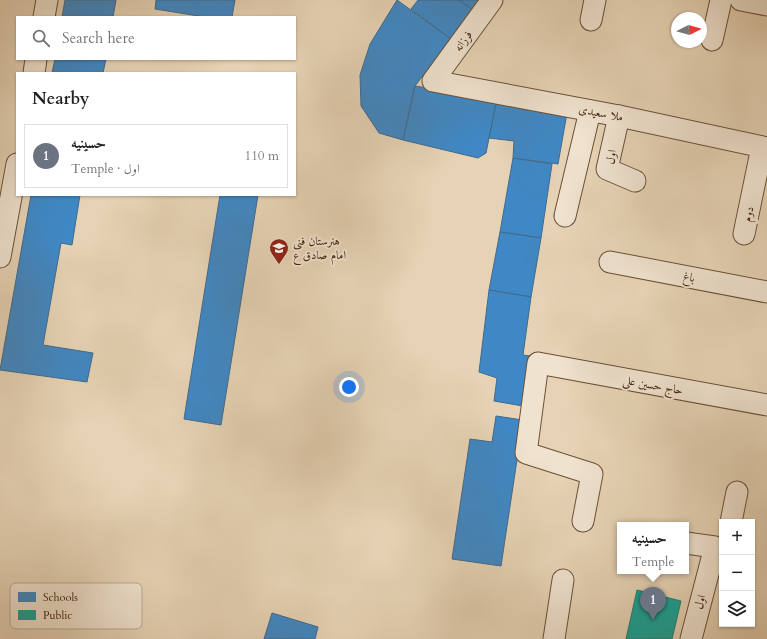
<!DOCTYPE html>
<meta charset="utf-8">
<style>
body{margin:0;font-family:Cardo,Amiri,serif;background:#f2f2f2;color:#202124}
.controls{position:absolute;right:12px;bottom:12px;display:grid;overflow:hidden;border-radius:0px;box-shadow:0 1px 3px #0004}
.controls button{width:36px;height:36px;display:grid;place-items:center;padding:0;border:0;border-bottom:1px solid #e0e0e0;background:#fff;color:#202124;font:20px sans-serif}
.compass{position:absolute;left:671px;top:12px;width:36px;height:36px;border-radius:50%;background:#fff;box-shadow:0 1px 3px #0004;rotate:84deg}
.you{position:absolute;left:349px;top:387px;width:14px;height:14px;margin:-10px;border:3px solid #fff;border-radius:50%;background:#1a73e8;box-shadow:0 0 0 6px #1a73e833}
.badge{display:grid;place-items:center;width:26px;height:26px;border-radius:50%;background:#7c3aed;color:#fff;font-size:13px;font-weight:700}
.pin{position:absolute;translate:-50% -33px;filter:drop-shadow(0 1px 2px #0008)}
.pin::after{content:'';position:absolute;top:21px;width:14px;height:12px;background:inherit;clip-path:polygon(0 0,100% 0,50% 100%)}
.popup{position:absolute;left:617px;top:522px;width:72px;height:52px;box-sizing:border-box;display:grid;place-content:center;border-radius:0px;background:#fff;filter:drop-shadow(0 1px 3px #0005);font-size:13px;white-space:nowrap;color:#757577}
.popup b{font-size:15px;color:#202124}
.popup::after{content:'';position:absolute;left:50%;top:100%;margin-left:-8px;border:8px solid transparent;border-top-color:#fff}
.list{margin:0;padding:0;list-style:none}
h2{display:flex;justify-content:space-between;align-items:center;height:52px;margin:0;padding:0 16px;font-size:17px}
h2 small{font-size:13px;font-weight:400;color:#757577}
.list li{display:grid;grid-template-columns:26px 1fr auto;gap:12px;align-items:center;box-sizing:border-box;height:64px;margin:0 8px 8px;padding:0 8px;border:1px solid #e0e0e0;border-radius:0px}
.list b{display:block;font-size:15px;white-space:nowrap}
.list p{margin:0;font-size:13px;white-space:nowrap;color:#757577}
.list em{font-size:13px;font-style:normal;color:#757577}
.icon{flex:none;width:22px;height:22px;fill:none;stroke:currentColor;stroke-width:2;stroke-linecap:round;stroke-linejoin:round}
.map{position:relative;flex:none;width:767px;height:639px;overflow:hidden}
.search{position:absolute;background:#fff;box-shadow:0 1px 3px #0004;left:16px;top:16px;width:280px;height:44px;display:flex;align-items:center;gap:10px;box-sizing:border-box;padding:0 14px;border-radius:0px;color:#757577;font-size:15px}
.panel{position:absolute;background:#fff;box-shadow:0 1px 3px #0004;left:16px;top:72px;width:280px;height:124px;border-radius:0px}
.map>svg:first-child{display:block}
.schools{fill:#3f88c5;stroke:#406a8e}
.public{fill:#17a398;stroke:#247d6e}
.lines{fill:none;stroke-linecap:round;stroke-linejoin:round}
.minor-casing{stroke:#6b4f37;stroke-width:23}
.minor{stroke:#efe2cf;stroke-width:21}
.labels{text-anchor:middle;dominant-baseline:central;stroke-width:4;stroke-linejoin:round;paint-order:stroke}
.street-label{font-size:12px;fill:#42230d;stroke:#efe2cf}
.poi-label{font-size:12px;fill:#42230d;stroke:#efe2cf;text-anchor:start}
.key{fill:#efe2cf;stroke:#bba995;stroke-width:1}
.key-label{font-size:11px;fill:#42230d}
</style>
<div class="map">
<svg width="767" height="639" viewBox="0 0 767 639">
<rect width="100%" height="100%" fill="#e6d3b5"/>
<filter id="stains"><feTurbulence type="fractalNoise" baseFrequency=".005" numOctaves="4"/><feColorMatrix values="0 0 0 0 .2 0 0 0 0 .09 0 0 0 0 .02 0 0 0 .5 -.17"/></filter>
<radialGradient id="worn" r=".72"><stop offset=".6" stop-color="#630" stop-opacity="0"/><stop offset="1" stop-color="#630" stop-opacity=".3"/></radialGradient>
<g class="schools">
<polygon points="65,0 116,0 113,17 62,17"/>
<polygon points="156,0 235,0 232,17 205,17 155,9"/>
<polygon points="397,0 451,39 415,86 403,140 379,133 361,106 360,75 370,44"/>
<polygon points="418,0 459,0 473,10 451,39 411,9"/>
<polygon points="459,0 480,0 473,10"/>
<polygon points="55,59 106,59 103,73 52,73"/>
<polygon points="415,86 497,99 486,153 478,158 403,140"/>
<polygon points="497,99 567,113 558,164 513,158 514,141 489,138"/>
<polygon points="513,158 552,164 541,238 500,232"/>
<polygon points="31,195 80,195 72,245 61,243 43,345 93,353 87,382 0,370"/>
<polygon points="220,195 258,195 221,425 184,419"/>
<polygon points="500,232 541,238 531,297 489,290"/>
<polygon points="489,290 531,297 523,355 530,356 523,406 494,401 497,378 479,372"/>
<polygon points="496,416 523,420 501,566 452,559 470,439 492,442"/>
<polygon points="272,613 318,627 315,639 264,639"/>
</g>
<polygon class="public" points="637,590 681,601 672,639 626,639"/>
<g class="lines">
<g class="minor-casing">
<g id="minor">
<polyline points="492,0 433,81 619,116 767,148"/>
<polyline points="741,0 767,5"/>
<polyline points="44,17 47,0"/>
<polyline points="591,20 595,0"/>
<polyline points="712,40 721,0"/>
<polyline points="34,73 36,59"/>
<polyline points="619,116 607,169 635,181"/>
<polyline points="565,216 590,111"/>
<polyline points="744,234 762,147"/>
<polyline points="0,257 17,164"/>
<polyline points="610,262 767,292"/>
<polyline points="583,521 592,474 526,453 538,363 767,405"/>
<polyline points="731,522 737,492"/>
<polyline points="686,543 715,547 691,639"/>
<polyline points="554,639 563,580"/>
</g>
</g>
<use href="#minor" class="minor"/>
</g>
<defs>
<g id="school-pin" transform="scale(1)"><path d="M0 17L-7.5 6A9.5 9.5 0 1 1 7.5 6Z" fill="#8f2418" stroke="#efe2cf"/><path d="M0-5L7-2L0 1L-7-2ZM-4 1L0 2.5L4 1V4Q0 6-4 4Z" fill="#fff"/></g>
</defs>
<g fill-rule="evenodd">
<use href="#school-pin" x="279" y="248"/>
</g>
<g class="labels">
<g class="street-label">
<text transform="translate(463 41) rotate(-54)">فرزانه</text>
<text transform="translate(601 113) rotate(11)">ملا سعیدی</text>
<text transform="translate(611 157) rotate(-80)">اول</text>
<text transform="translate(748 214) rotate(-79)">دوم</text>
<text transform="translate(689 277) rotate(11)">باغ</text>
<text transform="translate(653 385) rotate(10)">حاج حسین علی</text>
<text transform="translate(700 602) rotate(-76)">اول</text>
</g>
<g class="poi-label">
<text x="293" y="241">هنرستان فنی<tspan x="293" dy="14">امام صادق ع</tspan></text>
</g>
</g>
<rect x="10" y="583" width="132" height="46" rx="6" class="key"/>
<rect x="18" y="592" width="18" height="10" fill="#3f88c5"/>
<rect x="18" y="610" width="18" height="10" fill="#17a398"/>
<g class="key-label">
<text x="43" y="601">Schools</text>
<text x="43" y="619">Public</text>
</g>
<rect width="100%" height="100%" filter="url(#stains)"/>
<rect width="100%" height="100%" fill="url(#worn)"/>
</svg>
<div class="controls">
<button>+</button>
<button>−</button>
<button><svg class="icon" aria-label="layers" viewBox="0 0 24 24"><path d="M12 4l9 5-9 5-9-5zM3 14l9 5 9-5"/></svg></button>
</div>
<svg class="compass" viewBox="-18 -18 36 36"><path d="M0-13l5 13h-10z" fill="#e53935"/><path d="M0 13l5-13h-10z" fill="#757577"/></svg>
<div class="you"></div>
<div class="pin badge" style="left:653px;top:620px;background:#6b7280">1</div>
<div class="popup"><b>حسینیه</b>Temple</div>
<div class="search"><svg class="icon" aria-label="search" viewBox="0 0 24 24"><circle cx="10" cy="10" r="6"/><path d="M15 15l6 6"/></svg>Search here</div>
<section class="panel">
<h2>Nearby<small></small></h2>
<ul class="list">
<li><span class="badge" style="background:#6b7280">1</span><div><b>حسینیه</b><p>Temple · اول</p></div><em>110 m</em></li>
</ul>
</section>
</div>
